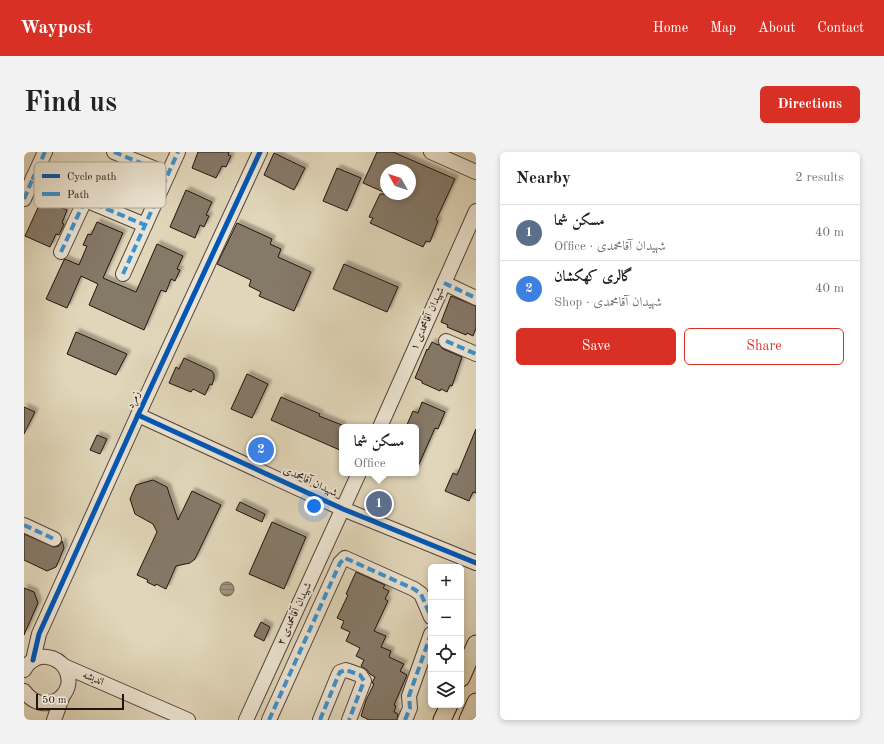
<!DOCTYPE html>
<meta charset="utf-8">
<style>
body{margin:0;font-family:"Old Standard TT",Amiri,serif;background:#f2f2f2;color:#222}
.controls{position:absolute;right:12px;bottom:12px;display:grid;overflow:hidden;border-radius:6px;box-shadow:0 2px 6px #0003}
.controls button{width:36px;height:36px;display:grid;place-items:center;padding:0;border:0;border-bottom:1px solid #e0e0e0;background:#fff;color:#222;font:20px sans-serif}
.compass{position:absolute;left:356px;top:12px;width:36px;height:36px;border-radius:50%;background:#fff;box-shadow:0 2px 6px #0003;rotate:309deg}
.scale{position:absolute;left:12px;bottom:10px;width:88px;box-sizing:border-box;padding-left:4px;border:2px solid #22140f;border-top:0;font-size:11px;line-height:14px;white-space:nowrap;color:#22140f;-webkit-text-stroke:3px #ece4d2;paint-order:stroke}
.you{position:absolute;left:290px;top:354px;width:14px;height:14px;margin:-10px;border:3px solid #fff;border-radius:50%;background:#1a73e8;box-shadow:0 0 0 6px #1a73e833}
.badge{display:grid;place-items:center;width:26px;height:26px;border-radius:50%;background:#d93025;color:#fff;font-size:13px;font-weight:700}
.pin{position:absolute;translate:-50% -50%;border:2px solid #fff;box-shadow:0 1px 4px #0006}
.popup{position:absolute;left:315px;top:272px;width:80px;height:52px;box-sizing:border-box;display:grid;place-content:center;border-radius:6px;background:#fff;filter:drop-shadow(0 1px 3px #0005);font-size:13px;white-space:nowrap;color:#767676}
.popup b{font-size:15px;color:#222}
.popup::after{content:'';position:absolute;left:50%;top:100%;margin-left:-8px;border:8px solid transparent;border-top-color:#fff}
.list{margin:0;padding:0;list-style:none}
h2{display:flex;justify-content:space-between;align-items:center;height:52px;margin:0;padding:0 16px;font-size:17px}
h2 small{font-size:13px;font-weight:400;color:#767676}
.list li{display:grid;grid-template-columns:26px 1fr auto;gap:12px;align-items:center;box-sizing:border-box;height:56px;padding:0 16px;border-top:1px solid #e0e0e0}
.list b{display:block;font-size:15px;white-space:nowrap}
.list p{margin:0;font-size:13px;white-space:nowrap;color:#767676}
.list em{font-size:13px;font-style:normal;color:#767676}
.actions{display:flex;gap:8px;padding:12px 16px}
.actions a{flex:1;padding:9px 0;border:1px solid #d93025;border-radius:6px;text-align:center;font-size:14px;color:#d93025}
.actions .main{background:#d93025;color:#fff}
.icon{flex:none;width:22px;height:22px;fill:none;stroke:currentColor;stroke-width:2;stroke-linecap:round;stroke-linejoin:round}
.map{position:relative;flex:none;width:452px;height:568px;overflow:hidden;border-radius:6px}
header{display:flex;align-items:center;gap:24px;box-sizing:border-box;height:56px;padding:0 20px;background:#d93025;color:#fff}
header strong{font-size:19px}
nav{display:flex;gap:22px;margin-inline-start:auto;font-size:14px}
.intro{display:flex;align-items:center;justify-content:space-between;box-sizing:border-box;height:96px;padding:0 24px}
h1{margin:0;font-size:28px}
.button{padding:10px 18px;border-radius:6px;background:#d93025;color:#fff;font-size:14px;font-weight:700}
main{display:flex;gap:24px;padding:0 24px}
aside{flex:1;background:#fff;border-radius:6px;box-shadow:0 2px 6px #0003}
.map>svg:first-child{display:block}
.water{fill:url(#water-rules);stroke:#6e6152}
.building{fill:#857967;stroke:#22140f;filter:url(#shadow)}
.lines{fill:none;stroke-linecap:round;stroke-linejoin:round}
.minor-casing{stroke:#52443a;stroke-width:16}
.major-casing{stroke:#22140f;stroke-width:19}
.minor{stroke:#ece4d2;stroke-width:14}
.major{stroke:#e1d6b9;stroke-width:17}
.quiet{stroke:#3b93d2;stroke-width:4;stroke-dasharray:8 4;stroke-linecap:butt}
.cycleway-casing{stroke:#ece4d2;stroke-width:8}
.cycleway{stroke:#0057b8;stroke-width:5}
.labels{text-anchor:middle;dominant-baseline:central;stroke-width:4;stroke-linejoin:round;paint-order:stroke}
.street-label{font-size:11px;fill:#22140f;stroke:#ece4d2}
.key{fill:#ece4d2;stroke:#afa698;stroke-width:1}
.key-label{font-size:11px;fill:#22140f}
</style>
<header>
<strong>Waypost</strong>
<nav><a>Home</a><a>Map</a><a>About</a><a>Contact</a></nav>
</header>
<div class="intro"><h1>Find us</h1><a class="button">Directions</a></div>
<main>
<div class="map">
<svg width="452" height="568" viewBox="0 0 452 568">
<defs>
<pattern id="water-rules" width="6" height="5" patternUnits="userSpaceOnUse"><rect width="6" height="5" fill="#a0947f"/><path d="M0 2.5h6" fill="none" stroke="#827866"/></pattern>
<filter id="shadow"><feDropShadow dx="3.5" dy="-3.5" stdDeviation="1" flood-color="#0004"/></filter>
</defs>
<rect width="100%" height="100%" fill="#e1d6b9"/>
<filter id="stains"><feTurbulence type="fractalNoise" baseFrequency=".005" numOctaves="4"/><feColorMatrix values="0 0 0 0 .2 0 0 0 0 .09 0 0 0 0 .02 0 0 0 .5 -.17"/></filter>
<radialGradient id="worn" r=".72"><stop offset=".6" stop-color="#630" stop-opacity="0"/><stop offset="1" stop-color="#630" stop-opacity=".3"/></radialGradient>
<circle class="water" cx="203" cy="437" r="7"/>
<g class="building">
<polygon points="174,0 205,0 204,3 207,4 202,15 198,14 192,26 168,16"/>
<polygon points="353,0 369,0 431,27 412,68 414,69 406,90 402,89 399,95 346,71 349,66 345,65 356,42 386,42 386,18 362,18 362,41 339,31"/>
<polygon points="250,1 281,16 270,38 240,23"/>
<polygon points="313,16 337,26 323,59 299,49"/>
<polygon points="162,38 188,50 182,63 185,64 180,75 176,73 171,86 146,75"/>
<polygon points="18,47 43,58 38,71 40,72 35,83 32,82 26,95 1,84"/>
<polygon points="73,70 99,81 79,126 112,140 133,92 159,104 153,117 156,118 151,129 147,127 142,140 137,138 120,178 65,153 74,132 57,124 43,156 22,147 40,108 41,107 55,113 63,94 59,93 64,82 67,83"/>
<polygon points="213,71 248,87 246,92 257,97 254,105 287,120 270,159 235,144 237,140 225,134 227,128 193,112"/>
<polygon points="320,112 374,135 363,160 309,137"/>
<polygon points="427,144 452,154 452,176 449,184 443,181 442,183 423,175 424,173 417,170"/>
<polygon points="52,180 103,202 92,223 43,202"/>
<polygon points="408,190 414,193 414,192 419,197 438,205 428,234 426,233 423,240 417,237 416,239 398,231 398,229 391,226 403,197 404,198"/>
<polygon points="160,206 188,219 190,222 190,227 188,233 186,232 181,243 169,237 167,240 145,231 152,215 155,217"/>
<polygon points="223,222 244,232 228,266 207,257"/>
<polygon points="257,245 296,262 295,264 318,273 318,299 247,268"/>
<polygon points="398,250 421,260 414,277 411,276 392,319 392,275 382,275 389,259 394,261"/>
<polygon points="0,255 11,260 0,282"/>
<polygon points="452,277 452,341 449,340 445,349 421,339 429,321 433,323"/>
<polygon points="73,283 83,287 76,302 66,298"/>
<polygon points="129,328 143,335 154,368 168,339 197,353 171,407 166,411 152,414 142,437 132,432 131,434 123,430 124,428 113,423 133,380 129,372 111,362 106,347 112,333"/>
<polygon points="216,350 241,362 238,370 212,358"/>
<polygon points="248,370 282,385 260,437 225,422"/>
<polygon points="0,382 30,395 35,394 38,389 40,396 32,415 23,419 0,408"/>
<polygon points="332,420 361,433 359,436 365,439 361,447 364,449 350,479 362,484 357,495 367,499 365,505 380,512 376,519 383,523 370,553 372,554 370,560 374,562 373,568 345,568 337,564 342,548 350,532 348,531 351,525 346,522 343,518 337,514 340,508 332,504 336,496 322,489 326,480 317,476 320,469 313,466 324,443 322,442"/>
<polygon points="0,436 10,440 14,451 0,483"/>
<polygon points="237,470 246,475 240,489 230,484"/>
</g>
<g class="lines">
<g class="minor-casing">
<g id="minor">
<polyline points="21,0 9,26 121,73"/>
<polyline points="90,0 144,22"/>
<polyline points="407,0 452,20"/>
<polyline points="0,47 9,26"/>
<polyline points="37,100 61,48"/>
<polyline points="99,122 154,0"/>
<polyline points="420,131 452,146"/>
<polyline points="422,189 452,202"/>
<polyline points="114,263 319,357 452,411"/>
<polyline points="356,275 452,59"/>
<polyline points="0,373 30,387"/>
<polyline points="9,508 15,482 114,263 236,0"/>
<polyline points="40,514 164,568"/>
<path d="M0,518C5,509 13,504 23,505C31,506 37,510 41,516C56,542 20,567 0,539"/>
<polyline points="30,568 39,543"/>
<polyline points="222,568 335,321"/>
<polyline points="245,568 316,411 321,406 390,437 397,442 407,465"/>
<polyline points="296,568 314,524 316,520 322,518 336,523 340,529 325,568"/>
<polyline points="381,568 386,556 385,544 407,482"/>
</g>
</g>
<g class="major-casing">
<g id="major">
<polyline points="437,526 452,492"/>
<polyline points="418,568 425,553"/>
<polyline points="444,568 452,550"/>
</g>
</g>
<use href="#minor" class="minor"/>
<use href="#major" class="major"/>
<g class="quiet">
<polyline points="21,0 9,26 121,73"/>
<polyline points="90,0 144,22"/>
<polyline points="0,47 9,26"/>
<polyline points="37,100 61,48"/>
<polyline points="99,122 154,0"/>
<polyline points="420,131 452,146"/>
<polyline points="422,189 452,202"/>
<polyline points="0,373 30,387"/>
<polyline points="245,568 316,411 321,406 390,437 397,442 407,465"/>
<polyline points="296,568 314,524 316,520 322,518 336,523 340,529 325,568"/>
<polyline points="381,568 386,556 385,544 407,482"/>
</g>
<g class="cycleway-casing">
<g id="cycleway">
<polyline points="114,263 319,357 452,411"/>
<polyline points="9,508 15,482 114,263 236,0"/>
</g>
</g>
<use href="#cycleway" class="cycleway"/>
</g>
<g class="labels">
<g class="street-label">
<text transform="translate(404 167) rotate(-66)">شهیدان آقامحمدی ۱</text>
<text transform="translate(110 248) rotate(-65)">زمرد</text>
<text transform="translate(286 330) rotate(25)">شهیدان آقامحمدی</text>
<text transform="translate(271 462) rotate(-65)">شهیدان آقامحمدی ۲</text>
<text transform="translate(69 527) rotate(23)">انديشه</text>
</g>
</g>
<rect x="10" y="10" width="132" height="46" rx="6" class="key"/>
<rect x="18" y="22" width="18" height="4" fill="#0057b8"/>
<rect x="18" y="40" width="18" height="4" fill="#3b93d2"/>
<g class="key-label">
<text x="43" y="28">Cycle path</text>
<text x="43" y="46">Path</text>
</g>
<rect width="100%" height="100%" filter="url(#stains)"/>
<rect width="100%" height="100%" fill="url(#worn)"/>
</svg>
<div class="controls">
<button>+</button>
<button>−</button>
<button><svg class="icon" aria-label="locate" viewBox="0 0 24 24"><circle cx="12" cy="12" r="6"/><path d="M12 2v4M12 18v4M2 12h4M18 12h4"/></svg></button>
<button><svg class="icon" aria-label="layers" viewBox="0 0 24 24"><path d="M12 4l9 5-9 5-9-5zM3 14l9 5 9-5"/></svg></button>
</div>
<svg class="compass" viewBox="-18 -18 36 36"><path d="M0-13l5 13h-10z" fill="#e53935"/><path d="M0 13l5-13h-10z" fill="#767676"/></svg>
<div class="scale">50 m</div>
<div class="you"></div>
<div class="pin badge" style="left:355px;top:352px;background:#5c6f8a">1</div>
<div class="popup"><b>مسکن شما</b>Office</div>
<div class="pin badge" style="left:237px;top:298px;background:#3f7fe0">2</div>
</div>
<aside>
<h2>Nearby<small>2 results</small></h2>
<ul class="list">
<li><span class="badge" style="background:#5c6f8a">1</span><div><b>مسکن شما</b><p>Office · شهیدان آقامحمدی</p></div><em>40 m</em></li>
<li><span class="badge" style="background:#3f7fe0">2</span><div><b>گالری کهکشان</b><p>Shop · شهیدان آقامحمدی</p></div><em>40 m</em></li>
</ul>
<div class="actions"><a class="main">Save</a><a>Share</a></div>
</aside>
</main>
